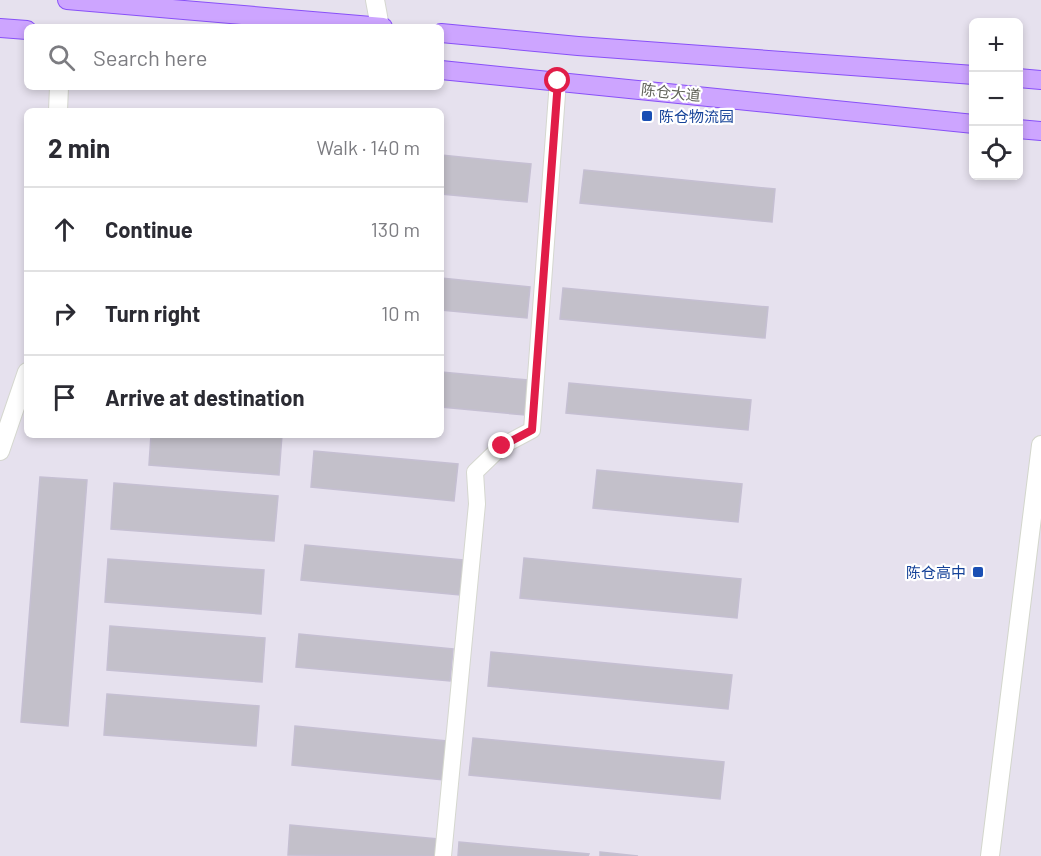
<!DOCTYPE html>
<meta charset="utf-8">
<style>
body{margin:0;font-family:Barlow,"Noto Sans SC",sans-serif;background:#f7f7f7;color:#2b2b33}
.controls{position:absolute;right:18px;top:18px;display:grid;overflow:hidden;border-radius:9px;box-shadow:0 3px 9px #0003}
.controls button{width:54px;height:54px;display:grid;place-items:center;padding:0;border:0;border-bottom:2px solid #e1e1e2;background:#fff;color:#2b2b33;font:30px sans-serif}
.stop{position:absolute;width:18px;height:18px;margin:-14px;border:4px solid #e11d48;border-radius:50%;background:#fff}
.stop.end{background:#e11d48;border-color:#fff;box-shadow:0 2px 6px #0008}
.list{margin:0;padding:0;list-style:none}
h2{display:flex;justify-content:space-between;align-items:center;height:78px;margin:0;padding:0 24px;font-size:26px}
h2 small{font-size:20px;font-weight:400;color:#7c7c81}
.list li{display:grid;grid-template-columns:39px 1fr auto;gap:18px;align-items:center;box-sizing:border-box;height:84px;padding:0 24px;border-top:2px solid #e1e1e2}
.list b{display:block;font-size:22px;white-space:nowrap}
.list em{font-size:20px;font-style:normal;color:#7c7c81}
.icon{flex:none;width:33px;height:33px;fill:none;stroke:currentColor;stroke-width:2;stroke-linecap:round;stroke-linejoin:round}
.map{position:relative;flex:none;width:1041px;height:856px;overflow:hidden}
.search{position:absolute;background:#fff;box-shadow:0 3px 9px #0003;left:24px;top:24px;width:420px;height:66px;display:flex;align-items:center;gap:15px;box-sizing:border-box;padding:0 21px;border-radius:9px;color:#7c7c81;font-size:22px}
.panel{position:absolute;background:#fff;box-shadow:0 3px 9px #0003;left:24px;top:108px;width:420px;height:330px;border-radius:9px}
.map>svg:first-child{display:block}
.building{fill:#c3c0ca;stroke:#c5bfd2;stroke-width:1.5}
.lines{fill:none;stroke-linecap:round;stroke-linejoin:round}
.minor-casing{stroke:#d5d7cf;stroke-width:18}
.tertiary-casing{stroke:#d5d7cf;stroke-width:20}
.secondary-casing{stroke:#d3d6cc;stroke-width:20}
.primary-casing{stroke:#8850f8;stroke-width:20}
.minor{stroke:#fff;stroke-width:16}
.tertiary{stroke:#fff;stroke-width:18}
.secondary{stroke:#fff;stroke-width:18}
.primary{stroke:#cda5ff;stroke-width:18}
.route{stroke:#e11d48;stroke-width:8}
.transit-dot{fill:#1a4fb4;stroke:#fff;stroke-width:2}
.labels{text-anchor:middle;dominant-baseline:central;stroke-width:4.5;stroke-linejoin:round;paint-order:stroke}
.street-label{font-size:15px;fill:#61635a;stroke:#fff}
.transit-label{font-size:15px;fill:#164399;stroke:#fff;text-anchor:start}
</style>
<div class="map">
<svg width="1041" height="856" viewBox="0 0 1041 856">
<rect width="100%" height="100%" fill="#e6e1ee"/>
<g class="building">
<polygon points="441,155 531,164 527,202 441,194"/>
<polygon points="584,170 775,189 772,222 580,203"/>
<polygon points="441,278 530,287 527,318 441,310"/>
<polygon points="563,288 768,307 765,338 560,319"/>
<polygon points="441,372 528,380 525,415 441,407"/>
<polygon points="569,383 751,400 748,430 566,413"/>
<polygon points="151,435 282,435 279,475 149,465"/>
<polygon points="314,451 458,464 454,501 311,487"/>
<polygon points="597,470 742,484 738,522 593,508"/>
<polygon points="40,477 87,480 68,726 21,722"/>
<polygon points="114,483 278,496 274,541 111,529"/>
<polygon points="305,545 463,560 460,595 301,580"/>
<polygon points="524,558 741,579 737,618 520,598"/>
<polygon points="108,559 264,570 261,614 105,602"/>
<polygon points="110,626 265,638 262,682 107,670"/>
<polygon points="299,634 453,649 450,681 296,667"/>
<polygon points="491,652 732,675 728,709 488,686"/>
<polygon points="107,694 259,706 256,746 104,735"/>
<polygon points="295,726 447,741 444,780 292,765"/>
<polygon points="473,738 724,762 720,799 469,775"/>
<polygon points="290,825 438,839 437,856 288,855"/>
<polygon points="459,842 589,854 588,856 458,856"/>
<polygon points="600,852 638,856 600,856"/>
</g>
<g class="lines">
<g class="minor-casing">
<polyline id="minor" points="443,856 477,504 475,472 502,446 532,430 558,81"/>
</g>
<g class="tertiary-casing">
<g id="tertiary">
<polyline points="375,0 380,27"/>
<polyline points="58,111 59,87"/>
<polyline points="0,451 27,372"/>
</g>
</g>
<g class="secondary-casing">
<polyline id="secondary" points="990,856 1041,445"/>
</g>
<g class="primary-casing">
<g id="primary">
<polyline points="67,0 383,27"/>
<polyline points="0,28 27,30"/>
<polyline points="441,33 578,46 974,75"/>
<polyline points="441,70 974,124"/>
<polyline points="1018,78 1041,80"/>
<polyline points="1018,129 1041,131"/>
</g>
</g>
<use href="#minor" class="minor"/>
<use href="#tertiary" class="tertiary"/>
<use href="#secondary" class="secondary"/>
<use href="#primary" class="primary"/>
</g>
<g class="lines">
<polyline class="route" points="502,446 532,430 558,81"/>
</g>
<g class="transit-dot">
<rect x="641" y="110" width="12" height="12" rx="3"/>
<rect x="972" y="566" width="12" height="12" rx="3"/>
</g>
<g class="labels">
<g class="street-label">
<text transform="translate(671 92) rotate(6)">陈仓大道</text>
</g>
<g class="transit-label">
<text x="659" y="116">陈仓物流园</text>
<text x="966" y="572" text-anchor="end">陈仓高中</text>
</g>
</g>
</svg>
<div class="controls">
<button>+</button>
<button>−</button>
<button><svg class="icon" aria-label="locate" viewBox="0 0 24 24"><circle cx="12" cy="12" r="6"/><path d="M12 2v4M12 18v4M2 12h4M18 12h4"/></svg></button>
</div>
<div class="stop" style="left:558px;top:81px"></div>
<div class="stop end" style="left:502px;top:446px"></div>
<div class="search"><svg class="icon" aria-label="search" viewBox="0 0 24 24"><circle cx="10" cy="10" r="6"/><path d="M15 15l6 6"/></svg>Search here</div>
<section class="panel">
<h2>2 min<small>Walk · 140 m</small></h2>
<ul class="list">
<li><svg class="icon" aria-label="ahead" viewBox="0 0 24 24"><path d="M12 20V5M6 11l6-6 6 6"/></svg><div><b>Continue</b></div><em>130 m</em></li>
<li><svg class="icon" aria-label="right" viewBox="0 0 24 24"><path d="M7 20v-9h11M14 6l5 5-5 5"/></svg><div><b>Turn right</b></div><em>10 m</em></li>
<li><svg class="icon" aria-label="arrive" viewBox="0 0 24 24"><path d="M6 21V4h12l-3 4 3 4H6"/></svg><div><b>Arrive at destination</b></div></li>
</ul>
</section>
</div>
